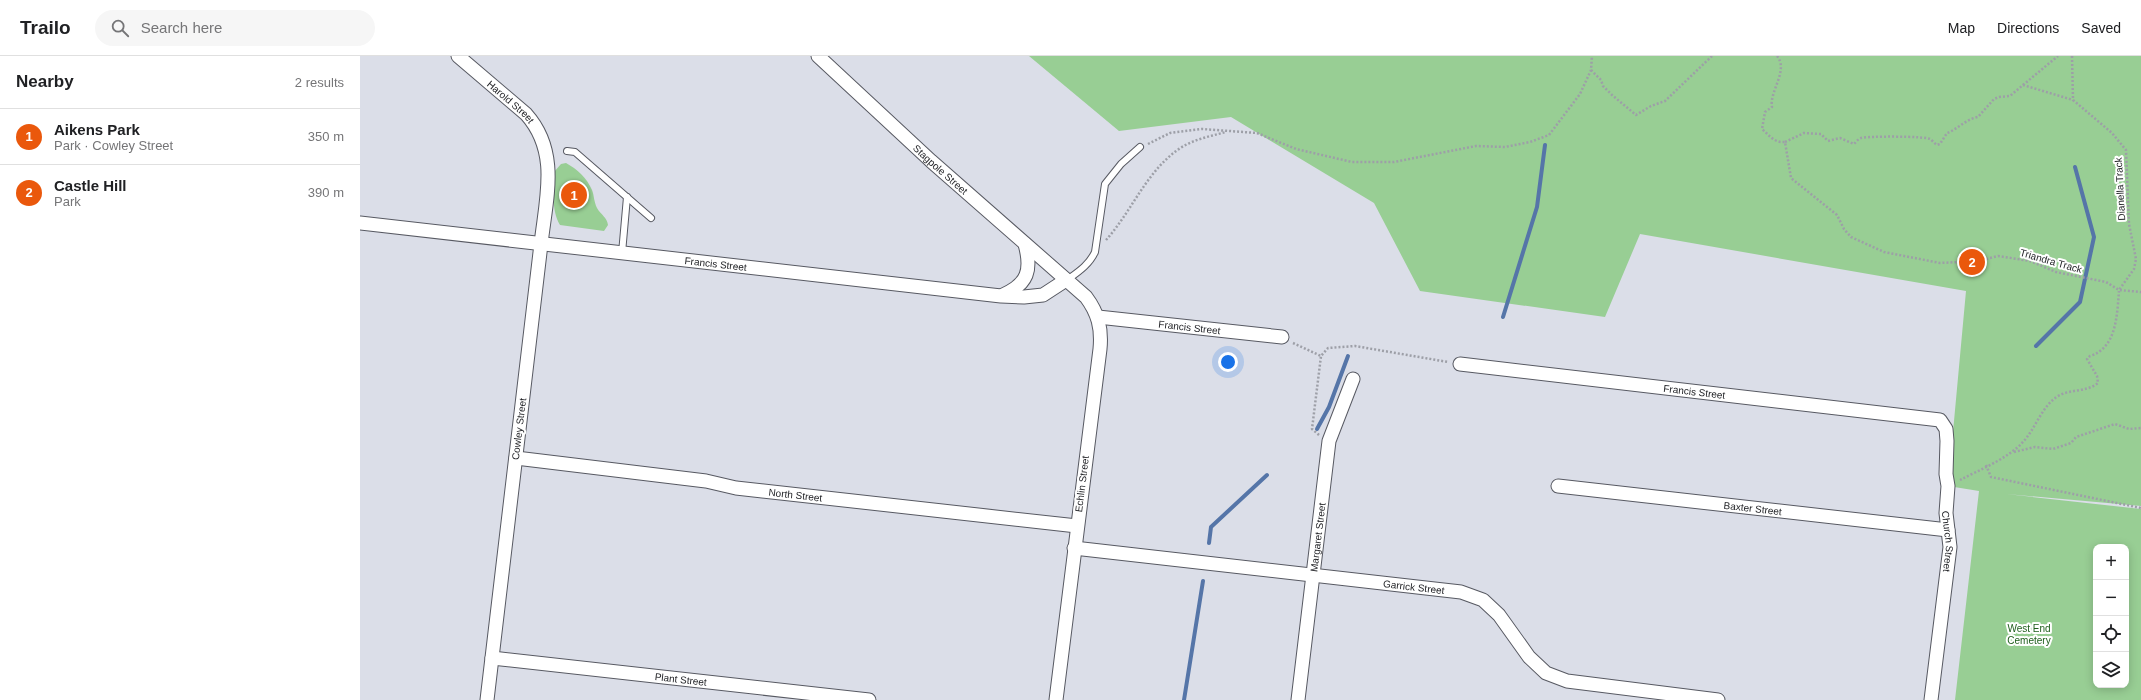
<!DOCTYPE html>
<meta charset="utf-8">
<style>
body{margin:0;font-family:Helvetica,sans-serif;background:#f6f6f6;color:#202124}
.controls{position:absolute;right:12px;bottom:12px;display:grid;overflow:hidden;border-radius:8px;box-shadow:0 2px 10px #0003}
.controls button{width:36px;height:36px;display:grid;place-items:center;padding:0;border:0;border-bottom:1px solid #e0e0e0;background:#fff;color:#202124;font:20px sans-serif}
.you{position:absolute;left:868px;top:306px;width:14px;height:14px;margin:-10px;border:3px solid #fff;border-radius:50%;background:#1a73e8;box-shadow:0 0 0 6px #1a73e833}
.badge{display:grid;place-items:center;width:26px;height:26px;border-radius:50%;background:#ea580c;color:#fff;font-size:13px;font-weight:700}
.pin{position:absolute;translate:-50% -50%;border:2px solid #fff;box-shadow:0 1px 4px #0006}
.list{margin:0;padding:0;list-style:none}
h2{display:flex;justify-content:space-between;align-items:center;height:52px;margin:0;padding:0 16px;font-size:17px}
h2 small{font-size:13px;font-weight:400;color:#757577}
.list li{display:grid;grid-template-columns:26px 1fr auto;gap:12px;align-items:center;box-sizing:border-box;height:56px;padding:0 16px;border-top:1px solid #e0e0e0}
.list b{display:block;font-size:15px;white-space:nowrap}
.list p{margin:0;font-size:13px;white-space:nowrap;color:#757577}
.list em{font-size:13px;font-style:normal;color:#757577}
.icon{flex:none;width:22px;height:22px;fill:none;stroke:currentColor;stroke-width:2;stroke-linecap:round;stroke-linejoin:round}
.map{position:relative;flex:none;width:1781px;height:644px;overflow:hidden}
header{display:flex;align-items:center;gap:24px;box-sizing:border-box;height:56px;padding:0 20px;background:#fff;border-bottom:1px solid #e0e0e0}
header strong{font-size:19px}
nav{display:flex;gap:22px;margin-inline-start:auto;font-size:14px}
.search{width:280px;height:36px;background:#f6f6f6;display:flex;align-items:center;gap:10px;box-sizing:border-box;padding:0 14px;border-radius:22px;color:#757577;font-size:15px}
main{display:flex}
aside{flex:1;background:#fff}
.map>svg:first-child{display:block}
.green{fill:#98ce94;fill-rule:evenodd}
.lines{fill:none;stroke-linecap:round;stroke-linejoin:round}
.stream{stroke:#5575a8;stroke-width:4}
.service-casing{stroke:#575962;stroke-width:8}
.minor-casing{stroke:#575962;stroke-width:15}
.path{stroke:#9d9fa7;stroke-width:2.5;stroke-dasharray:2 2;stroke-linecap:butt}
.service{stroke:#fff;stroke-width:6}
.minor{stroke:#fff;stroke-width:13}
.labels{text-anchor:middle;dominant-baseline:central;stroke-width:4;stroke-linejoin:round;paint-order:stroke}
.street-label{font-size:10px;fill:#232428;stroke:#fff}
.park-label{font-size:10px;fill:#1d5d1b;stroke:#fff}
</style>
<header>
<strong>Trailo</strong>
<div class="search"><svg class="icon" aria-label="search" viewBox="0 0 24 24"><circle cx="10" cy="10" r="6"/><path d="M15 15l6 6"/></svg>Search here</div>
<nav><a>Map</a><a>Directions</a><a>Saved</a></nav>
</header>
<main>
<aside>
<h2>Nearby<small>2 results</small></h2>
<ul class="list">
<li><span class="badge">1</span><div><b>Aikens Park</b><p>Park · Cowley Street</p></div><em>350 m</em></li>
<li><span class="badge">2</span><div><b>Castle Hill</b><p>Park</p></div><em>390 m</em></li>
</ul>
</aside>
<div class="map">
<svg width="1781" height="644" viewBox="0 0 1781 644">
<rect width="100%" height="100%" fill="#dbdee8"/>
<g class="green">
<path d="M669,0H1781V450L1646,438L1781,453V644H1595L1619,435L1588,430L1606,235L1280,178L1245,261L1060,235L1014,147L871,61L759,75ZM1736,491H1766V629H1736Z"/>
<path d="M206,107C217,113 227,122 232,134C234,139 234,146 237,152C241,159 247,161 248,169L244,175L200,169C191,154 194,133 194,116L201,108Z"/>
</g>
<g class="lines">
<g class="stream">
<polyline points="1143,261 1177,151 1185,89"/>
<polyline points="1676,290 1720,246 1734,181 1715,111"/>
<polyline points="957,373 969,351 988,300"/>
<polyline points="849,487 851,471 907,419"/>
<polyline points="824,644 843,525"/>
</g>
<g class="service-casing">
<g id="service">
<polyline points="207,95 215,96 291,162"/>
<polyline points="262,197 267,141"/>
<path d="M707,224C718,216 729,209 735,196L745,128L761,108L780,91"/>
</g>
</g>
<g class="minor-casing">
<g id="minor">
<path id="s1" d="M98,0L166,58C200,96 186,142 181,188L127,644"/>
<path id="s2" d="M458,0L571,105L726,241C738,257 742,272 740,293L696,644"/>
<path id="s3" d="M0,167L641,240L664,241L683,239L706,224"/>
<path d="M643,239C668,228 672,214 665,188"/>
<path id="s4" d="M738,261L922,281"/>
<path id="s5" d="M1100,308L1580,364L1586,373L1587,385L1586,418L1588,430L1586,457L1590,491L1571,644"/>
<path id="s6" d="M156,402L346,425L376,432L717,470"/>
<path id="s7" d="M1198,430L1588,474"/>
<path id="s8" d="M714,492L1101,536L1123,544L1139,559L1169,601L1186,617L1207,625L1358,644"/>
<path id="s9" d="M132,602L509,644"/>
<path id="s10" d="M938,644L969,385L993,323"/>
</g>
</g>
<g class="path">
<path d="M1417,0C1429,14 1409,36 1412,51L1405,56L1402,73C1409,79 1414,87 1425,86L1431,122L1477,159L1484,173L1491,181L1524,196L1580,207L1618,205L1638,200L1670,205L1696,216L1746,226L1759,234L1781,236"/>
<polyline points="1712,0 1713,44 1752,77 1766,94 1769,168 1776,203 1774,213 1759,234"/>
<polyline points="1231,14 1241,24 1243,30 1252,39 1276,59 1291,50 1305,45 1352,0"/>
<polyline points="1663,29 1698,0"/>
<path d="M1425,86L1444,77L1461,78L1468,85L1480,82L1494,88C1496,86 1498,83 1501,82C1508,80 1564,80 1570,83C1572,84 1574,87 1577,89L1580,88L1587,77C1598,73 1606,63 1618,61L1634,43L1639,41L1650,40L1663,29L1713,44"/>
<polyline points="788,88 810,77 842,73 897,77 936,93 992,106 1034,106 1116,90 1145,91 1170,86 1189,79 1220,38 1231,14 1232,0"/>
<path d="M746,184C773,154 787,113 822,91C835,83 851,80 866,76"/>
<polyline points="933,287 961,300 968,292 995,290 1088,306"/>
<polyline points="959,379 952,373 961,300"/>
<polyline points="1654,396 1675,391 1693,393 1711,387 1716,381 1755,368 1769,373 1781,372"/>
<polyline points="1626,409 1631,421 1781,452"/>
<path d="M1600,424C1619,414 1647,403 1662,387C1676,373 1682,348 1700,339C1712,333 1727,336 1738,327L1737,320L1727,303L1730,300C1757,292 1757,258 1759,235"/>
</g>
<use href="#service" class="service"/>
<use href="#minor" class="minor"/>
</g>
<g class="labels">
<g class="street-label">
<text stroke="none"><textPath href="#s1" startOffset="70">Harold Street</textPath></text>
<text stroke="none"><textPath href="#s2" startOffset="167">Stagpole Street</textPath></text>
<text transform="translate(1760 133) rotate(-93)">Dianella Track</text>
<text transform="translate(1691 205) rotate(16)">Triandra Track</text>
<text stroke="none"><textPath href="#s3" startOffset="358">Francis Street</textPath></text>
<text stroke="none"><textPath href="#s4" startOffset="92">Francis Street</textPath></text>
<text stroke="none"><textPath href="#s5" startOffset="236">Francis Street</textPath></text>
<text transform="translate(159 373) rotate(-83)">Cowley Street</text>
<text transform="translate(722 428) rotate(-83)">Echlin Street</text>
<text stroke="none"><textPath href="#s6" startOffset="282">North Street</textPath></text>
<text stroke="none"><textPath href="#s7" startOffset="196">Baxter Street</textPath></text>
<text stroke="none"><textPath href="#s10" startOffset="164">Margaret Street</textPath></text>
<text stroke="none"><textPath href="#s5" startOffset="607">Church Street</textPath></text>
<text stroke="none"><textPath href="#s8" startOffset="342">Garrick Street</textPath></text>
<text stroke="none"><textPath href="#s9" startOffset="190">Plant Street</textPath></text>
</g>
<g class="park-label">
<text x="1669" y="572">West End<tspan x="1669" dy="12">Cemetery</tspan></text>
</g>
</g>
</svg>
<div class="controls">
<button>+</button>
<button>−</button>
<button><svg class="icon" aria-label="locate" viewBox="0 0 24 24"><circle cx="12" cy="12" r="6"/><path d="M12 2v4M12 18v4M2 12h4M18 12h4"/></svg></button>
<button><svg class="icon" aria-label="layers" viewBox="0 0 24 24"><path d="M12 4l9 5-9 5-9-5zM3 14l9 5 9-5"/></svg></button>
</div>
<div class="you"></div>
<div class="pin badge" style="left:214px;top:139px">1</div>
<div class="pin badge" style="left:1612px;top:206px">2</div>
</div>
</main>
